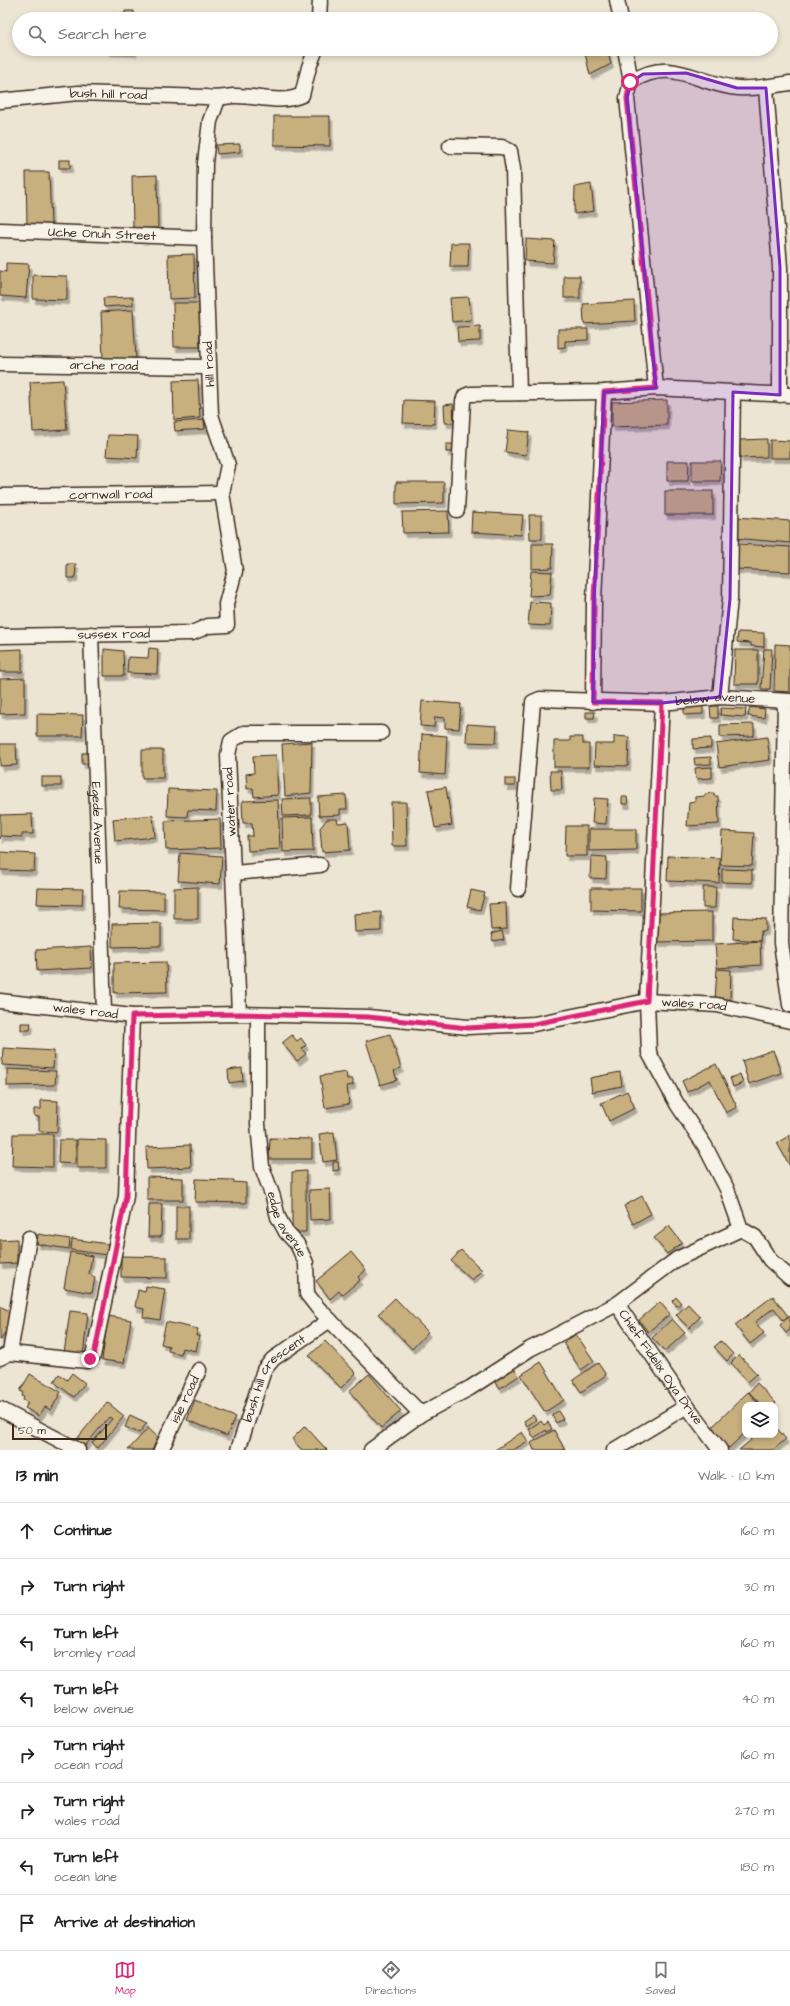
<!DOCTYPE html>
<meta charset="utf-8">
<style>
body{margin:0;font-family:"Architects Daughter",sans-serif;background:#f6f6f6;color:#202124}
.controls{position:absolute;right:12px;bottom:12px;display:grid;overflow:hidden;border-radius:8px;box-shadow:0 2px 6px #0003}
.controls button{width:36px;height:36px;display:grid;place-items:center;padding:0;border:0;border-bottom:1px solid #e0e0e0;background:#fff;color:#202124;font:20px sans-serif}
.scale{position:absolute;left:12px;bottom:10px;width:95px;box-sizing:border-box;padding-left:4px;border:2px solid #3b2a1e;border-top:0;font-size:11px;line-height:14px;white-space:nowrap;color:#3b2a1e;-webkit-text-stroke:3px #f7f3e8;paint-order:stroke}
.stop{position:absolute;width:12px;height:12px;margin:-9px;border:3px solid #db2777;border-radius:50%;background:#fff}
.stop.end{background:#db2777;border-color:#fff;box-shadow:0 1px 4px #0008}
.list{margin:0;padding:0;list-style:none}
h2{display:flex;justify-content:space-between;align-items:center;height:52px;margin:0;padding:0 16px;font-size:17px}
h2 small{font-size:13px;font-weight:400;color:#757577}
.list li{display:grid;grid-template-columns:26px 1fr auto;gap:12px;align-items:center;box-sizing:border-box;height:56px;padding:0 16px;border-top:1px solid #e0e0e0}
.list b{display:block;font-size:15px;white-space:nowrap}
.list p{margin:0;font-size:13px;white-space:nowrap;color:#757577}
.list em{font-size:13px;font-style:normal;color:#757577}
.icon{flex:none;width:22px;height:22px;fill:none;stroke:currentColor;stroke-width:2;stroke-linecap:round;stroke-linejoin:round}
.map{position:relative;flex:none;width:790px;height:1450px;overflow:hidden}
.search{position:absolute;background:#fff;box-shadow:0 2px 6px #0003;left:12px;right:12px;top:12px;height:44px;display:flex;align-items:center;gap:10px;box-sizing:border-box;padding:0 14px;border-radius:22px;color:#757577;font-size:15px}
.sheet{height:500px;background:#fff}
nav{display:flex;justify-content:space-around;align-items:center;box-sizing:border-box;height:56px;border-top:1px solid #e0e0e0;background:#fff;font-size:11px;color:#757577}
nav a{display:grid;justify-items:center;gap:2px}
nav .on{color:#db2777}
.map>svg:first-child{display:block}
.building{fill:#c7af7e;stroke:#3b2a1e;filter:url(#shadow)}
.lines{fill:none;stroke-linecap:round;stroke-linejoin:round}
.minor-casing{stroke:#3b2a1e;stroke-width:17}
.minor{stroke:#f7f3e8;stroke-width:14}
.route{stroke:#db2777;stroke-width:5}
.marked{fill:#7b2cbf;fill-opacity:0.2;stroke:#7b2cbf;stroke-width:3;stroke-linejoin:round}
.labels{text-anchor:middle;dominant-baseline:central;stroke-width:3;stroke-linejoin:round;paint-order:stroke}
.street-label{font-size:13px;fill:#3b2a1e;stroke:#f7f3e8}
</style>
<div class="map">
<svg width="790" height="1450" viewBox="0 0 790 1450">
<defs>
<filter id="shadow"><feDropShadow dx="2.5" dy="4.5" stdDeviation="0" flood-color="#0004"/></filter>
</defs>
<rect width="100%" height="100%" fill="#ede5d3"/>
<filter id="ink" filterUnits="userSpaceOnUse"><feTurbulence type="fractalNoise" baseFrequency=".025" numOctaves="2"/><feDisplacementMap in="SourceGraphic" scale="8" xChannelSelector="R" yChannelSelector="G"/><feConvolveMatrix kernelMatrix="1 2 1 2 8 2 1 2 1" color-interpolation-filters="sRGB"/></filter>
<g filter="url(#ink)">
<g class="building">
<polygon points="125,11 134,11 134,16 138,16 138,19 111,19 112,13 125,14"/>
<polygon points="107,49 134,49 134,52 107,51"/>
<polygon points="584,49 607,49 611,64 590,75"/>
<polygon points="274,116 330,116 330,146 274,145"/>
<polygon points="240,144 240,152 217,154 216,145"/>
<rect x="59" y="160" width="11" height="8"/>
<polygon points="26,172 49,172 51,225 27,225"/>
<polygon points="157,175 158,228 133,229 132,176"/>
<polygon points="591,184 594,211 574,214 575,187"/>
<polygon points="526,239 555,241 553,263 525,261"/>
<polygon points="451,243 469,243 468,267 450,267"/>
<polygon points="194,254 195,298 169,299 168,255"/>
<polygon points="6,263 29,264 26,298 0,296 0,271 6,272"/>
<polygon points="33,275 67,276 67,300 33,299"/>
<rect x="564" y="276" width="16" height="22"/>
<polygon points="133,297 133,305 104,307 103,298"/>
<polygon points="469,297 471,320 452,322 450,298"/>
<polygon points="634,301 635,321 584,324 583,304"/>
<polygon points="173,303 199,303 200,347 174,347"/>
<polygon points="133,310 136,358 103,360 101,312"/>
<polygon points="480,326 480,341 458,342 457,327"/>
<polygon points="558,329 588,329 588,340 565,341 565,347 558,348"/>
<polygon points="63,380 67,430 33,432 30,382"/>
<polygon points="198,380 200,418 174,420 173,381"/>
<polygon points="404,400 435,401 434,424 403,423"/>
<polygon points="667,400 667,425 612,427 612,402"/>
<polygon points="453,404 454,423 445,423 444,405"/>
<polygon points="204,420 205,429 175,431 174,422"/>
<polygon points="508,430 529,432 526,455 505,452"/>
<polygon points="108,435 138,436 137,458 106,456"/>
<polygon points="767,439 767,457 740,458 740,440"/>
<polygon points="770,440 790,441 790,458 770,458"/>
<rect x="446" y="444" width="8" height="8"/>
<polygon points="667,461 689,461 688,481 667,481"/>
<polygon points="692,461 721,461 720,481 692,481"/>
<polygon points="396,482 444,482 444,503 396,504"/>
<rect x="665" y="491" width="48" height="24"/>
<polygon points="448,511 449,532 403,533 402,512"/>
<polygon points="472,512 523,515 521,535 471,532"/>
<polygon points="529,515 542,515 542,539 530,539"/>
<polygon points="736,517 790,521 790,543 734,538"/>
<polygon points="532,544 553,544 552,568 532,569"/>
<polygon points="738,544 790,547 790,572 736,569"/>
<polygon points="67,564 76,564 75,578 67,578"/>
<polygon points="531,571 552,572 550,595 529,596"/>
<polygon points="530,602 551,603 550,626 528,625"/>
<polygon points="738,632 764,633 764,647 751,646 751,643 737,642"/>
<polygon points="775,644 790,645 790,692 774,691"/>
<polygon points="149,648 158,649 157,674 127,673 128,657 148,658"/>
<polygon points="22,649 22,672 0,672 0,650"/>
<polygon points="104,649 123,651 124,676 104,676"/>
<polygon points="764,649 772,649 770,689 761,689"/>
<polygon points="735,650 758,650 758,684 734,684"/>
<polygon points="25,678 25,713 0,714 0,679"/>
<polygon points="422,701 461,704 459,729 445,728 445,718 435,717 434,727 420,726"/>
<polygon points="703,706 703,714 684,715 684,707"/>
<polygon points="710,706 718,706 718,718 711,718"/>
<polygon points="750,707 765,709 764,718 748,716"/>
<polygon points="721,708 746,709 745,717 720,715"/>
<polygon points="586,712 595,712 594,718 586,718"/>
<polygon points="37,714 83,715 82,736 37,736"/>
<polygon points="467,724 497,726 496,743 466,742"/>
<polygon points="754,724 754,736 720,737 720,725"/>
<polygon points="422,734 447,736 445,775 420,773"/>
<polygon points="614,736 629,737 628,766 594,765 595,744 614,744"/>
<polygon points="570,737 583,737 583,744 589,744 589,767 554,767 554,741 570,741"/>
<polygon points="767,737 770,760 719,767 716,744"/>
<polygon points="711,738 711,748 693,749 693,739"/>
<polygon points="312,742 311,793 285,796 282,744"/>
<polygon points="0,744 16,744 17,765 0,766"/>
<rect x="142" y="750" width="21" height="28"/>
<rect x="82" y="753" width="7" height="11"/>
<polygon points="276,755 278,795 254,797 253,788 247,789 246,774 254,773 253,756"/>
<polygon points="711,757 711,764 695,765 694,758"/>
<polygon points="712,767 712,778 696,779 695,768"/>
<polygon points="550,771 561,771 562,790 551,790"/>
<rect x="42" y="777" width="19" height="9"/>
<rect x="505" y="779" width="10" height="7"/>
<polygon points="446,787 452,825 435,828 428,790"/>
<polygon points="168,789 217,791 216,811 188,810 187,817 167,816"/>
<polygon points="714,793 714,796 718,796 719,824 687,826 689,803 695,802 695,797 705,796 705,794"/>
<polygon points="346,795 347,809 340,809 340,815 319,816 318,797"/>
<polygon points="622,797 627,797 628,804 622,804"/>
<polygon points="311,798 311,815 283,816 282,799"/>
<polygon points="594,798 608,799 606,824 592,823"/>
<polygon points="278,800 280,849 248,851 247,836 253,836 252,823 243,823 242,801"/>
<polygon points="391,802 406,802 407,846 392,846"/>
<polygon points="32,814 33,834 22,834 22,837 1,836 0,839 0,815"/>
<polygon points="153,815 155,837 115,841 113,819"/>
<polygon points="312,817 313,851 283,852 282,818"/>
<polygon points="220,819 221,848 166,850 165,821"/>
<polygon points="327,819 337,819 338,823 348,822 350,850 322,852 320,828"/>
<polygon points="566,826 587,826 587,856 565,856"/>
<polygon points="589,829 636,829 636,850 589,851"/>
<polygon points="722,831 754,833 752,866 720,865"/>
<polygon points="0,852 35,854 34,871 0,870"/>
<polygon points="180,853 222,856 220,884 178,881"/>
<polygon points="591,856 607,857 606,879 590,878"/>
<polygon points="668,856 720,858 719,883 667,881"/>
<polygon points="722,869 752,870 752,883 722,882"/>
<polygon points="198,887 198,919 174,919 174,888"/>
<polygon points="703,887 716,887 715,908 703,908"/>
<polygon points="38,888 83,889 82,905 37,904"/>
<polygon points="591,888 641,888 641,911 591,910"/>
<polygon points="471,890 485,893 480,910 467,907"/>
<polygon points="120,891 164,892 164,910 119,909"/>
<polygon points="506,903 507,929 491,930 489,904"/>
<polygon points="381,912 381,931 355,932 354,914"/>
<polygon points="712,912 712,941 657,942 657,913"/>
<polygon points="734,917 766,919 766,931 761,931 760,941 733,939"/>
<polygon points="161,923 161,946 112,947 112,924"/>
<polygon points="502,931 504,940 493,942 491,934"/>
<polygon points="760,941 761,965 717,968 715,944"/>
<polygon points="91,947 92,968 37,971 36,950"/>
<polygon points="166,962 167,992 114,993 114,963"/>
<polygon points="717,969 731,970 730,1000 715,999"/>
<polygon points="21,1023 31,1023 30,1030 21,1030"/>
<polygon points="390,1034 401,1068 394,1071 397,1080 380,1085 366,1041"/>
<polygon points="292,1035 297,1041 301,1038 306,1045 302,1049 306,1054 297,1061 282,1043"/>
<polygon points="3,1048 54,1051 53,1068 2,1065"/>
<polygon points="773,1050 781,1073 749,1084 742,1061"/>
<polygon points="716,1064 737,1107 726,1113 710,1080 687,1092 682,1081"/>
<polygon points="242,1068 243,1081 229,1083 228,1070"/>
<polygon points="7,1069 56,1071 55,1085 7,1086"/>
<polygon points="346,1072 347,1079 353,1079 353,1085 347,1086 349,1104 325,1108 320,1076"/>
<polygon points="620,1072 622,1086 592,1092 590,1078"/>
<polygon points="740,1074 743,1083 733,1087 730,1078"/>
<polygon points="627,1091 635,1108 609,1121 601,1103"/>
<polygon points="41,1100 58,1101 57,1132 39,1131 39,1117 34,1116 34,1109 41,1109"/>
<polygon points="334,1132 337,1160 323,1162 319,1134"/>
<polygon points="13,1134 53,1134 53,1167 12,1166"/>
<polygon points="790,1135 790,1166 777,1143"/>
<polygon points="270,1138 312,1139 312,1159 269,1159"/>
<polygon points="77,1139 106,1140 106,1168 77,1168"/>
<polygon points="59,1140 76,1140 75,1164 58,1163"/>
<polygon points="190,1145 191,1167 147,1169 146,1147"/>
<polygon points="333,1162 338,1162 339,1170 333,1171"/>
<polygon points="306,1171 306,1232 292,1232 292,1172"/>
<polygon points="147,1177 183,1178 183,1200 147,1200"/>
<polygon points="196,1179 234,1180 233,1182 246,1183 246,1203 195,1202"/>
<polygon points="330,1189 331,1219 310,1220 309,1190"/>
<polygon points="642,1196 651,1214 633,1224 624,1206"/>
<polygon points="149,1204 162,1204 161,1237 148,1237"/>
<rect x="176" y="1206" width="13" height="33"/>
<polygon points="669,1226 682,1243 667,1254 654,1238"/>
<polygon points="38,1234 70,1239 69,1249 37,1244"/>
<polygon points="17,1239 17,1263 0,1264 0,1240"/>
<polygon points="72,1239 108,1244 107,1255 71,1250"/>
<polygon points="461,1250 482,1270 472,1280 451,1261"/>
<polygon points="70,1252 92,1256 89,1274 95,1278 92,1293 64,1288"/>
<polygon points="351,1252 366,1270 358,1277 360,1280 342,1295 339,1291 330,1299 316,1281"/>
<polygon points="121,1256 167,1257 167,1278 121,1277"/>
<polygon points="146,1286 165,1289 160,1320 143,1317 144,1309 135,1307 138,1290 145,1292"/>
<polygon points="773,1296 788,1316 783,1320 774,1308 755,1322 764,1333 750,1344 735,1325"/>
<polygon points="676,1297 681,1303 677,1306 672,1301"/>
<polygon points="395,1298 428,1332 412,1349 378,1314"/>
<polygon points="660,1302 670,1314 648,1332 639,1320"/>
<polygon points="688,1304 700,1317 689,1328 676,1315"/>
<polygon points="0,1306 15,1314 1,1340 0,1340"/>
<polygon points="70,1311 88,1313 83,1356 64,1353"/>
<polygon points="108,1316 131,1320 124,1363 102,1360"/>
<polygon points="790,1316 790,1330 786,1333 780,1325"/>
<polygon points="672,1319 685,1333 665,1351 652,1338"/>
<polygon points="166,1322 198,1329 196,1336 199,1336 196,1351 182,1348 181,1354 168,1351 169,1346 161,1344"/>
<polygon points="576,1334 594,1361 581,1370 563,1343"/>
<polygon points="325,1341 356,1373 341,1388 309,1356"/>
<polygon points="721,1341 733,1354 727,1361 714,1347"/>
<polygon points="739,1355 757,1374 748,1382 731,1363"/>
<polygon points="541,1362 564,1400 545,1412 521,1375"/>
<polygon points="598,1363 606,1375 581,1392 573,1380"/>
<polygon points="514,1368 519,1376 500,1388 494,1380"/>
<polygon points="72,1373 85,1383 74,1397 54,1382 59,1374 67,1380"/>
<polygon points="30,1374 61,1392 51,1410 45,1407 39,1416 25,1408 28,1403 23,1400 24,1397 22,1396 23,1392 20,1391"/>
<polygon points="369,1374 401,1411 381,1428 349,1391"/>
<polygon points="757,1383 776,1403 774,1405 761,1405 749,1392"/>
<polygon points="748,1392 760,1405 745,1405 745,1433 729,1448 710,1429"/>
<polygon points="195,1400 235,1417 227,1436 187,1420"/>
<polygon points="107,1402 124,1416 98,1448 92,1443 112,1419 109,1417 84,1447 76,1440"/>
<polygon points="558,1411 563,1419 556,1423 552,1415"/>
<polygon points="130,1415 147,1423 139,1433 125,1427"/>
<polygon points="533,1415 536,1420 527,1426 524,1421"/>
<polygon points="541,1421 544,1425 548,1422 552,1429 547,1432 546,1430 534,1438 529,1429"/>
<polygon points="305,1426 327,1450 302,1450 292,1439"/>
<polygon points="775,1426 786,1439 773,1450 739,1450 757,1435 775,1435"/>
<polygon points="148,1428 161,1440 152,1450 128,1450"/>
<polygon points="554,1430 565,1450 534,1450 531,1443"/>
<polygon points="522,1432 528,1441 513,1450 495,1450"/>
</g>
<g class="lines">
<g class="minor-casing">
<g id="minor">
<polyline points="617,0 621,19"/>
<polyline points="319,19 320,0"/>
<polyline points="625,49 631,82"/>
<polyline points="766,88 780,267 780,395"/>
<path id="s1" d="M0,101L78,93L206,97C217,99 223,97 234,96C257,95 280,105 302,95L309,67L316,49"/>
<polyline points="450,146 502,147 510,151 513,169 519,393"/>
<path id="s2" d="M0,230L204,238"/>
<path id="s3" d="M0,364L208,367"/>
<path d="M656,388L627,98L631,82C672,55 698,85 738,88C756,89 772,86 790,83"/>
<path id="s4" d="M0,496L222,493"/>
<polyline points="457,510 463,401 465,396 470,394 604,392 656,388 790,395"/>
<path id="s5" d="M91,634L104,1012"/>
<path id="s6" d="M0,636L192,633L208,626L227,625L226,604L235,571L222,493L228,465L211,415L204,238L205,163L210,121L218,99"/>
<polyline points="720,697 730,599 733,392"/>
<polyline points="785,701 781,943 790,1005"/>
<polyline points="593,702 594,600 604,392"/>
<polyline points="662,703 647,1001 649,1053 677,1104 705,1146 727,1189 741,1229 755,1237 770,1260 790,1278"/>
<polyline points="234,873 320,865"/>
<path id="s7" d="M518,889L533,702L540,699L662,703L720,697L790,701"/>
<path id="s8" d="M0,1001L132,1016L239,1014L368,1017L468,1027L534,1024L647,1001L717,1005L790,1021"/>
<polyline points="239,1014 228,755 231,741 244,733 381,733"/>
<path id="s9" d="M258,1015V1124L262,1167L273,1197L278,1217L286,1232L297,1244L306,1263L307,1294L318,1308L421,1414"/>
<path id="s10" d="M617,1304L687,1406L720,1450"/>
<polyline points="10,1353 29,1238"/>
<polyline points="0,1358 10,1353 87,1361 93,1356 126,1196 132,1016"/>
<polyline points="0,1409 78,1450"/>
<path id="s11" d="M161,1450L199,1370"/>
<path id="s12" d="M238,1450L264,1370L273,1359L330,1320"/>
<polyline points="371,1450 421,1414 470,1388 530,1349 617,1304 677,1259 741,1229"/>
<polyline points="614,1450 687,1406"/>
</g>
</g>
<use href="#minor" class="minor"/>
</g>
</g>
<g class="lines" filter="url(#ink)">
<polyline class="route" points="90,1359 94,1356 126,1196 132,1016 239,1014 368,1017 468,1028 534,1024 647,1001 662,703 593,702 594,600 604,392 656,388 627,98 630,82"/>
</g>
<path class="marked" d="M686,73L737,88H766L780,267V395L733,392L730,599L720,697L662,703L593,702L594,600L604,392L656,388L627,98L631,82L643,74Z"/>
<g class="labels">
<g class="street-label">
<text stroke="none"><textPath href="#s1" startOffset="109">bush hill road</textPath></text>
<text stroke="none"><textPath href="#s2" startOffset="102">Uche Onuh Street</textPath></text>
<text transform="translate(209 364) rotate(-93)">hill road</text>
<text stroke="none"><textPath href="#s3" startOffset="104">arche road</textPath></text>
<text stroke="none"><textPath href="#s4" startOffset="111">cornwall road</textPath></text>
<text stroke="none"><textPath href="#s6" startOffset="114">sussex road</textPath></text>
<text stroke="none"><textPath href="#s7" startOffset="371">below avenue</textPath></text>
<text transform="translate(230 802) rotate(-93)">water road</text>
<text stroke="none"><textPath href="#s5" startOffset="189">Egede Avenue</textPath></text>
<text stroke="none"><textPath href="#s8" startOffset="698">wales road</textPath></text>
<text stroke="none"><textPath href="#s8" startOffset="86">wales road</textPath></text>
<text stroke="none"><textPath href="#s9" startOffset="215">edge avenue</textPath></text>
<text stroke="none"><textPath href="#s10" startOffset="77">Chief Fidelix Oya Drive</textPath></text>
<text stroke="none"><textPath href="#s12" startOffset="83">bush hill crescent</textPath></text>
<text stroke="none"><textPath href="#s11" startOffset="56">isle road</textPath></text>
</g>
</g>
</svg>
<div class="controls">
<button><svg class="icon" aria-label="layers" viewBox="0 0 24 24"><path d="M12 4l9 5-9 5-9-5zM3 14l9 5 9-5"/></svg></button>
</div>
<div class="scale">50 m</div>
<div class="stop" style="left:630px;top:82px"></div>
<div class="stop end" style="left:90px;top:1359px"></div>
<div class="search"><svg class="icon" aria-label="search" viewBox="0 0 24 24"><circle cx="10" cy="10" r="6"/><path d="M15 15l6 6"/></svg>Search here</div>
</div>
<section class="sheet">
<h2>13 min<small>Walk · 1.0 km</small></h2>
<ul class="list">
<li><svg class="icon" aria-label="ahead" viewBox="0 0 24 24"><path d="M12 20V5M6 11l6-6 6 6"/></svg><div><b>Continue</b></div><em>160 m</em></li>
<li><svg class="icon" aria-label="right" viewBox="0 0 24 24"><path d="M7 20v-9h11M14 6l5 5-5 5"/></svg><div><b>Turn right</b></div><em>30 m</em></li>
<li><svg class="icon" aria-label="left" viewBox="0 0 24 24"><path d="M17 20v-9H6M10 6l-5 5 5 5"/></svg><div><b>Turn left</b><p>bromley road</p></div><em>160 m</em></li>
<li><svg class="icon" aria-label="left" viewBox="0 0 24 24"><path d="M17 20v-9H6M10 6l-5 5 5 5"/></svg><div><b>Turn left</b><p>below avenue</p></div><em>40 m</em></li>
<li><svg class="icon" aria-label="right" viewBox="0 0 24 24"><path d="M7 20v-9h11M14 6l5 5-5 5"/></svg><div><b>Turn right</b><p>ocean road</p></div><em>160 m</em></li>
<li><svg class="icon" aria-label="right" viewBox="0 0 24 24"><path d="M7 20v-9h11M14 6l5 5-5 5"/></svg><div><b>Turn right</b><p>wales road</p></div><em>270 m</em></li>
<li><svg class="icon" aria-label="left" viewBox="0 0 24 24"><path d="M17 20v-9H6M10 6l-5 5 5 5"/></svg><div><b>Turn left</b><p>ocean lane</p></div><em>180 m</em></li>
<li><svg class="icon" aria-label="arrive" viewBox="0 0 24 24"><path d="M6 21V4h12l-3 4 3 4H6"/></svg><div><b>Arrive at destination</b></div></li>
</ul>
</section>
<nav>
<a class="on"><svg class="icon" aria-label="map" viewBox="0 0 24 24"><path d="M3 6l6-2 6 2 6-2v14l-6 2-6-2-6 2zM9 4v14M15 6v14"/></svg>Map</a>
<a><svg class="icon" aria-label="directions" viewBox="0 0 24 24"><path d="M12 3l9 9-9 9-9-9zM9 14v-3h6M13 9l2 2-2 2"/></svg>Directions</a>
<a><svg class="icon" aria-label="saved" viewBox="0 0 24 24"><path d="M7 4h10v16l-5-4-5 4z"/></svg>Saved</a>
</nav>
